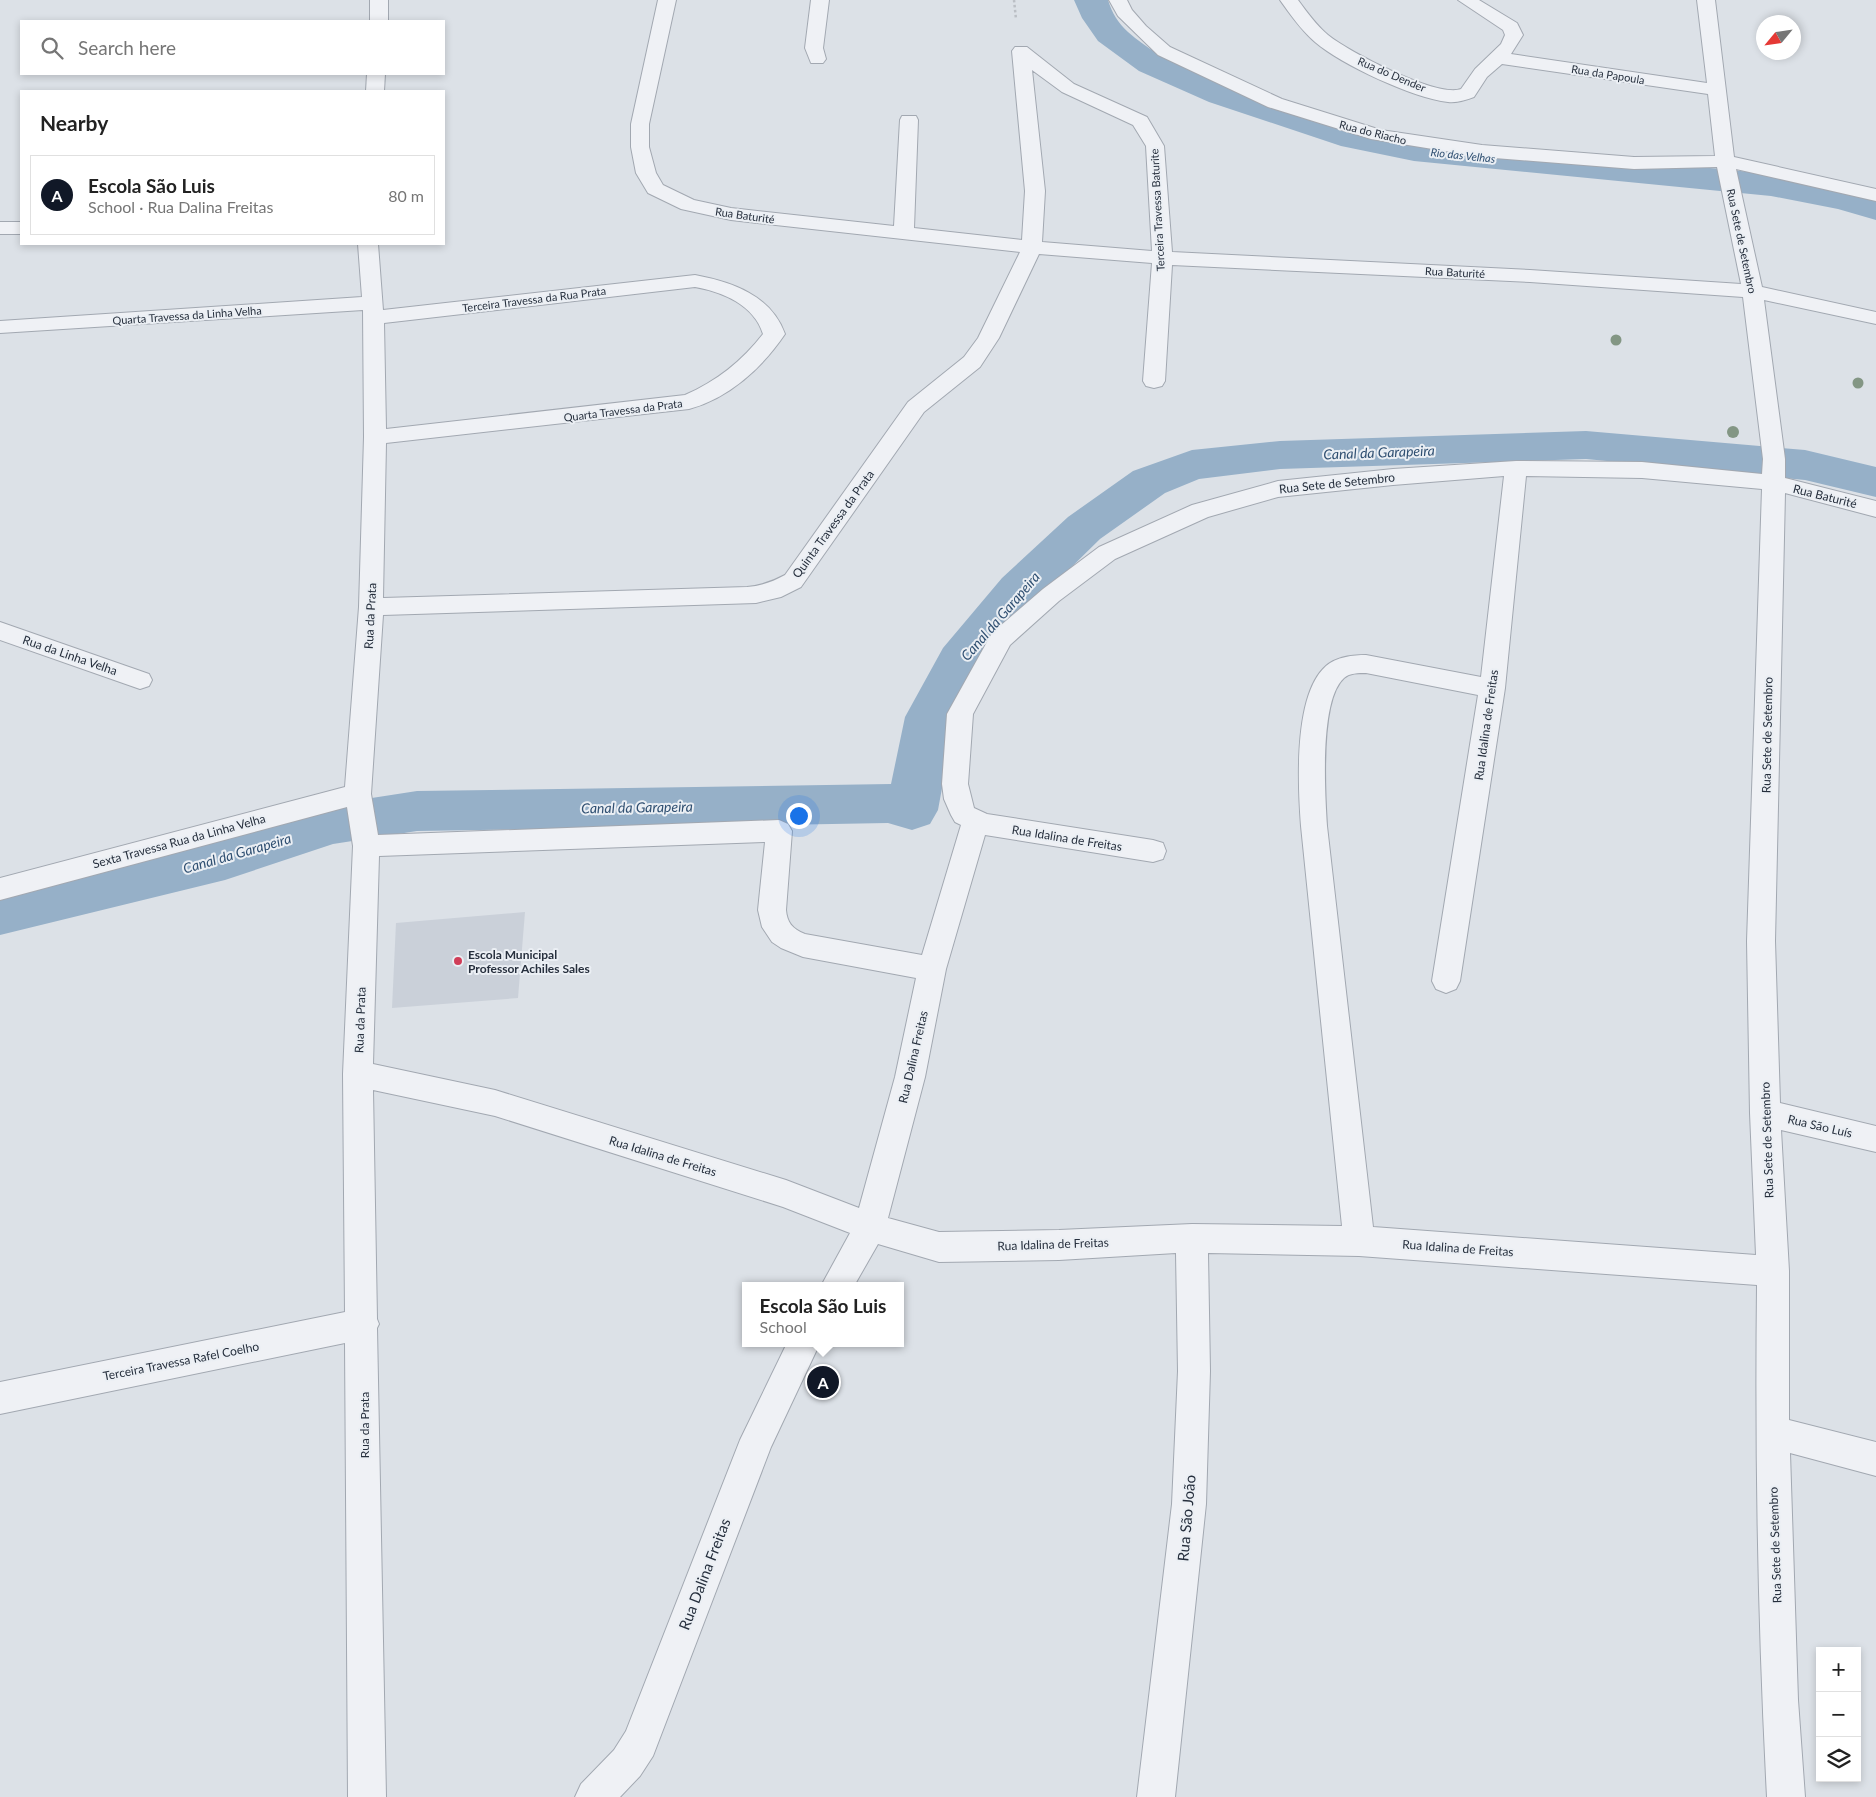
<!DOCTYPE html>
<meta charset="utf-8">
<style>
body{margin:0;font-family:Lato,sans-serif;background:#f2f2f2;color:#222}
.controls{position:absolute;right:15px;bottom:15px;display:grid;overflow:hidden;border-radius:0px;box-shadow:0 2px 8px #0003}
.controls button{width:45px;height:45px;display:grid;place-items:center;padding:0;border:0;border-bottom:1px solid #e0e0e0;background:#fff;color:#222;font:25px sans-serif}
.compass{position:absolute;left:1756px;top:15px;width:45px;height:45px;border-radius:50%;background:#fff;box-shadow:0 2px 8px #0003;rotate:241deg}
.you{position:absolute;left:798px;top:815px;width:18px;height:18px;margin:-12px;border:4px solid #fff;border-radius:50%;background:#1a73e8;box-shadow:0 0 0 8px #1a73e833}
.badge{display:grid;place-items:center;width:32px;height:32px;border-radius:50%;background:#111827;color:#fff;font-size:16px;font-weight:700}
.pin{position:absolute;translate:-50% -50%;border:2px solid #fff;box-shadow:0 1px 5px #0006}
.popup{position:absolute;left:742px;top:1282px;width:162px;height:65px;box-sizing:border-box;display:grid;place-content:center;border-radius:0px;background:#fff;filter:drop-shadow(0 1px 4px #0005);font-size:16px;white-space:nowrap;color:#767676}
.popup b{font-size:19px;color:#222}
.popup::after{content:'';position:absolute;left:50%;top:100%;margin-left:-10px;border:10px solid transparent;border-top-color:#fff}
.list{margin:0;padding:0;list-style:none}
h2{display:flex;justify-content:space-between;align-items:center;height:65px;margin:0;padding:0 20px;font-size:21px}
h2 small{font-size:16px;font-weight:400;color:#767676}
.list li{display:grid;grid-template-columns:32px 1fr auto;gap:15px;align-items:center;box-sizing:border-box;height:80px;margin:0 10px 10px;padding:0 10px;border:1px solid #e0e0e0;border-radius:0px}
.list b{display:block;font-size:19px;white-space:nowrap}
.list p{margin:0;font-size:16px;white-space:nowrap;color:#767676}
.list em{font-size:16px;font-style:normal;color:#767676}
.icon{flex:none;width:28px;height:28px;fill:none;stroke:currentColor;stroke-width:2;stroke-linecap:round;stroke-linejoin:round}
.map{position:relative;flex:none;width:1876px;height:1797px;overflow:hidden}
.search{position:absolute;background:#fff;box-shadow:0 2px 8px #0003;left:20px;top:20px;width:425px;height:55px;display:flex;align-items:center;gap:12px;box-sizing:border-box;padding:0 18px;border-radius:0px;color:#767676;font-size:19px}
.panel{position:absolute;background:#fff;box-shadow:0 2px 8px #0003;left:20px;top:90px;width:425px;height:155px;border-radius:0px}
.map>svg:first-child{display:block}
.built{fill:#cad0d9}
.lines{fill:none;stroke-linecap:round;stroke-linejoin:round}
.canal{fill:#96b0c8;fill-rule:evenodd}
.minor-casing{stroke:#a2a8b1;stroke-width:2}
.path{stroke:#bbbfc5;stroke-width:2.5;stroke-dasharray:2.5 2.5;stroke-linecap:butt}
.minor{fill:#eff1f5;fill-rule:evenodd}
.tree{fill:#839684}
.poi-dot{fill:#d03d58;stroke:#ebeff4;stroke-width:2}
.labels{text-anchor:middle;dominant-baseline:central;stroke-width:4;stroke-linejoin:round;paint-order:stroke}
.far-street-label{font-size:11px;fill:#262f3d;stroke:#ebeff4}
.far-water-label{font-size:11px;font-style:italic;fill:#2f4f71;stroke:#ebeff4}
.street-label{font-size:12px;fill:#262f3d;stroke:#ebeff4}
.poi-label{font-size:12px;font-weight:bold;fill:#262f3d;stroke:#ebeff4;text-anchor:start}
.water-label{font-size:14px;font-style:italic;fill:#2f4f71;stroke:#ebeff4}
.near-street-label{font-size:15px;fill:#262f3d;stroke:#ebeff4}
</style>
<div class="map">
<svg width="1876" height="1797" viewBox="0 0 1876 1797">
<rect width="100%" height="100%" fill="#dce1e7"/>
<polygon class="built" points="525,912 518,998 392,1008 396,923"/>
<g class="lines">
<g class="canal">
<path d="M1074,0H1108C1112,13 1118,23 1128,32C1165,65 1217,81 1264,97C1313,114 1362,131 1414,139L1771,174L1846,188L1876,196V220L1838,209L1771,196L1414,161L1341,146L1209,102L1139,71L1098,41L1082,18Z"/>
<polygon points="1586,431 1805,450 1876,467 1876,497 1805,480 1586,459 1280,469 1199,479 1165,493 1100,539 1036,602 979,670 955,717 938,810 930,824 912,830 888,823 417,831 333,844 225,880 0,935 0,891 225,838 333,804 417,791 891,784 905,717 943,648 1002,578 1068,517 1133,471 1192,450 1280,441"/>
</g>
<g class="minor-casing">
<g id="minor">
<rect x="370" y="0" width="18" height="21"/>
<path d="M658,0H676L649,124V147L656,173L663,185L694,200L731,208L894,226L900,120L902,116H916L918,120L914,228L1022,240L1025,191L1012,51L1015,47H1027L1074,84L1147,117L1164,146L1172,252L1530,270L1741,284L1717,167L1634,169L1482,157L1371,139L1268,107L1158,55L1118,16L1109,0H1127L1132,10L1146,26L1170,47L1282,99L1381,130L1482,145L1634,157L1715,156L1708,94L1502,64L1487,77L1474,97C1466,100 1457,103 1448,102C1413,98 1342,65 1315,42C1301,30 1290,14 1280,0H1298C1307,12 1316,25 1328,35C1349,52 1437,98 1461,89L1475,69L1501,44L1505,35L1503,30L1458,0H1479L1517,23L1523,35L1511,54L1707,83L1697,0H1715L1734,157L1876,189V201L1736,169L1762,287L1876,312V324L1764,300L1785,459V478L1876,501V517L1785,493L1775,941L1780,1103L1876,1126V1152L1781,1130L1789,1271V1420L1876,1442V1476L1790,1453L1798,1700L1805,1797H1767C1758,1626 1755,1456 1757,1285L1359,1256L1208,1253L1210,1371L1206,1504L1175,1797H1137L1172,1504L1178,1371L1176,1253L1059,1260L939,1262L878,1244L854,1286H821L850,1233L783,1207L495,1116L373,1090L377,1319L379,1324L377,1328L386,1797H348L345,1343L0,1414V1382L345,1312L343,1074L353,846L347,807L0,900V878L345,787L359,607L364,437L363,310L0,333V321L362,297L358,244H378L383,310L695,275C732,282 771,295 785,334C762,368 729,398 689,409L386,443L383,598L747,587C761,586 772,582 785,575L908,402L964,357L978,338L1020,252L731,220L681,209L648,193L636,173L631,147V124ZM1032,70L1062,92L1133,125L1146,146L1152,251L1042,242L1045,191ZM1039,254L1152,263L1143,381L1146,386L1154,388L1162,386L1165,381L1172,265L1530,282L1743,297L1763,459L1762,474L1642,462L1516,461L1393,469L1278,481L1192,505L1099,547L1043,589L992,633L947,714L942,784L944,799L951,815L955,822L961,825L922,955L805,934C792,929 787,922 786,910L792,831L788,824L779,820L378,835L371,794L383,615L756,603L781,597L801,587L924,412L980,367L999,338ZM695,287C723,292 754,305 763,334C742,361 717,381 685,395L386,429L384,323ZM1504,476L1481,677L1366,655C1353,655 1336,657 1326,666C1293,695 1298,786 1301,826L1342,1226L1192,1224L1059,1230L939,1232L888,1218L925,1077L946,969L985,835L1153,862L1163,859L1166,851L1163,843L1153,840L987,814L974,808L968,784L973,714L1010,645L1059,601L1115,559L1208,517L1278,497L1393,485ZM1526,476L1642,478L1762,489L1747,941L1750,1113L1756,1255L1373,1227L1327,826C1325,794 1319,700 1344,678C1350,673 1358,673 1366,673L1478,695L1432,981L1436,989L1446,993L1456,989L1460,981L1505,688ZM765,842L758,910L762,927L772,942L781,948L803,957L916,978L895,1077L859,1208L786,1180L495,1090L373,1064L379,856Z"/>
<polygon points="811,0 829,0 823,48 826,59 823,63 811,63 805,48"/>
<polygon points="367,74 385,74 384,91 366,91"/>
<rect x="0" y="222" width="21" height="12"/>
<polygon points="0,622 149,674 152,680 149,686 140,689 0,640"/>
<polygon points="787,1343 820,1343 771,1447 653,1756 640,1776 620,1797 575,1797 581,1784 614,1750 626,1731 740,1440"/>
</g>
</g>
<polyline class="path" points="1014,0 1016,19"/>
<use href="#minor" class="minor"/>
</g>
<g class="tree">
<circle cx="1616" cy="340" r="5.5"/>
<circle cx="1858" cy="383" r="5.5"/>
<circle cx="1733" cy="432" r="6"/>
</g>
<circle class="poi-dot" cx="458" cy="961" r="5"/>
<g class="labels">
<g class="far-street-label">
<text transform="translate(1392 74) rotate(23)">Rua do Dender</text>
<text transform="translate(1608 74) rotate(9)">Rua da Papoula</text>
<text transform="translate(1373 132) rotate(14)">Rua do Riacho</text>
<text transform="translate(1157 210) rotate(-93)">Terceira Travessa Baturite</text>
<text transform="translate(745 215) rotate(8)">Rua Baturité</text>
<text transform="translate(1742 241) rotate(78)">Rua Sete de Setembro</text>
<text transform="translate(1455 272) rotate(3)">Rua Baturité</text>
<text transform="translate(534 299) rotate(-7)">Terceira Travessa da Rua Prata</text>
<text transform="translate(187 315) rotate(-4)">Quarta Travessa da Linha Velha</text>
<text transform="translate(623 410) rotate(-7)">Quarta Travessa da Prata</text>
</g>
<g class="far-water-label">
<text transform="translate(1463 155) rotate(6)">Rio das Velhas</text>
</g>
<g class="street-label">
<text transform="translate(1337 483) rotate(-6)">Rua Sete de Setembro</text>
<text transform="translate(1825 496) rotate(14)">Rua Baturité</text>
<text transform="translate(833 524) rotate(-54)">Quinta Travessa da Prata</text>
<text transform="translate(370 616) rotate(-87)">Rua da Prata</text>
<text transform="translate(70 655) rotate(19)">Rua da Linha Velha</text>
<text transform="translate(1486 725) rotate(-82)">Rua Idalina de Freitas</text>
<text transform="translate(1767 735) rotate(-89)">Rua Sete de Setembro</text>
<text transform="translate(1067 838) rotate(9)">Rua Idalina de Freitas</text>
<text transform="translate(179 841) rotate(-15)">Sexta Travessa Rua da Linha Velha</text>
<text transform="translate(360 1020) rotate(-88)">Rua da Prata</text>
<text transform="translate(913 1057) rotate(-77)">Rua Dalina Freitas</text>
<text transform="translate(1820 1126) rotate(13)">Rua São Luís</text>
<text transform="translate(1767 1140) rotate(-92)">Rua Sete de Setembro</text>
<text transform="translate(663 1156) rotate(17)">Rua Idalina de Freitas</text>
<text transform="translate(1053 1244) rotate(-2)">Rua Idalina de Freitas</text>
<text transform="translate(1458 1248) rotate(4)">Rua Idalina de Freitas</text>
<text transform="translate(181 1361) rotate(-11)">Terceira Travessa Rafel Coelho</text>
<text transform="translate(364 1425) rotate(-90)">Rua da Prata</text>
<text transform="translate(1775 1545) rotate(-92)">Rua Sete de Setembro</text>
</g>
<g class="poi-label">
<text x="468" y="954">Escola Municipal<tspan x="468" dy="14">Professor Achiles Sales</tspan></text>
</g>
<g class="water-label">
<text transform="translate(1379 452) rotate(-2)">Canal da Garapeira</text>
<text transform="translate(1000 616) rotate(-49)">Canal da Garapeira</text>
<text transform="translate(637 807) rotate(-1)">Canal da Garapeira</text>
<text transform="translate(237 853) rotate(-16)">Canal da Garapeira</text>
</g>
<g class="near-street-label">
<text transform="translate(1186 1518) rotate(-85)">Rua São João</text>
<text transform="translate(704 1574) rotate(-69)">Rua Dalina Freitas</text>
</g>
</g>
</svg>
<div class="controls">
<button>+</button>
<button>−</button>
<button><svg class="icon" aria-label="layers" viewBox="0 0 24 24"><path d="M12 4l9 5-9 5-9-5zM3 14l9 5 9-5"/></svg></button>
</div>
<svg class="compass" viewBox="-18 -18 36 36"><path d="M0-13l5 13h-10z" fill="#e53935"/><path d="M0 13l5-13h-10z" fill="#767676"/></svg>
<div class="you"></div>
<div class="pin badge" style="left:823px;top:1382px">A</div>
<div class="popup"><b>Escola São Luis</b>School</div>
<div class="search"><svg class="icon" aria-label="search" viewBox="0 0 24 24"><circle cx="10" cy="10" r="6"/><path d="M15 15l6 6"/></svg>Search here</div>
<section class="panel">
<h2>Nearby<small></small></h2>
<ul class="list">
<li><span class="badge">A</span><div><b>Escola São Luis</b><p>School · Rua Dalina Freitas</p></div><em>80 m</em></li>
</ul>
</section>
</div>
